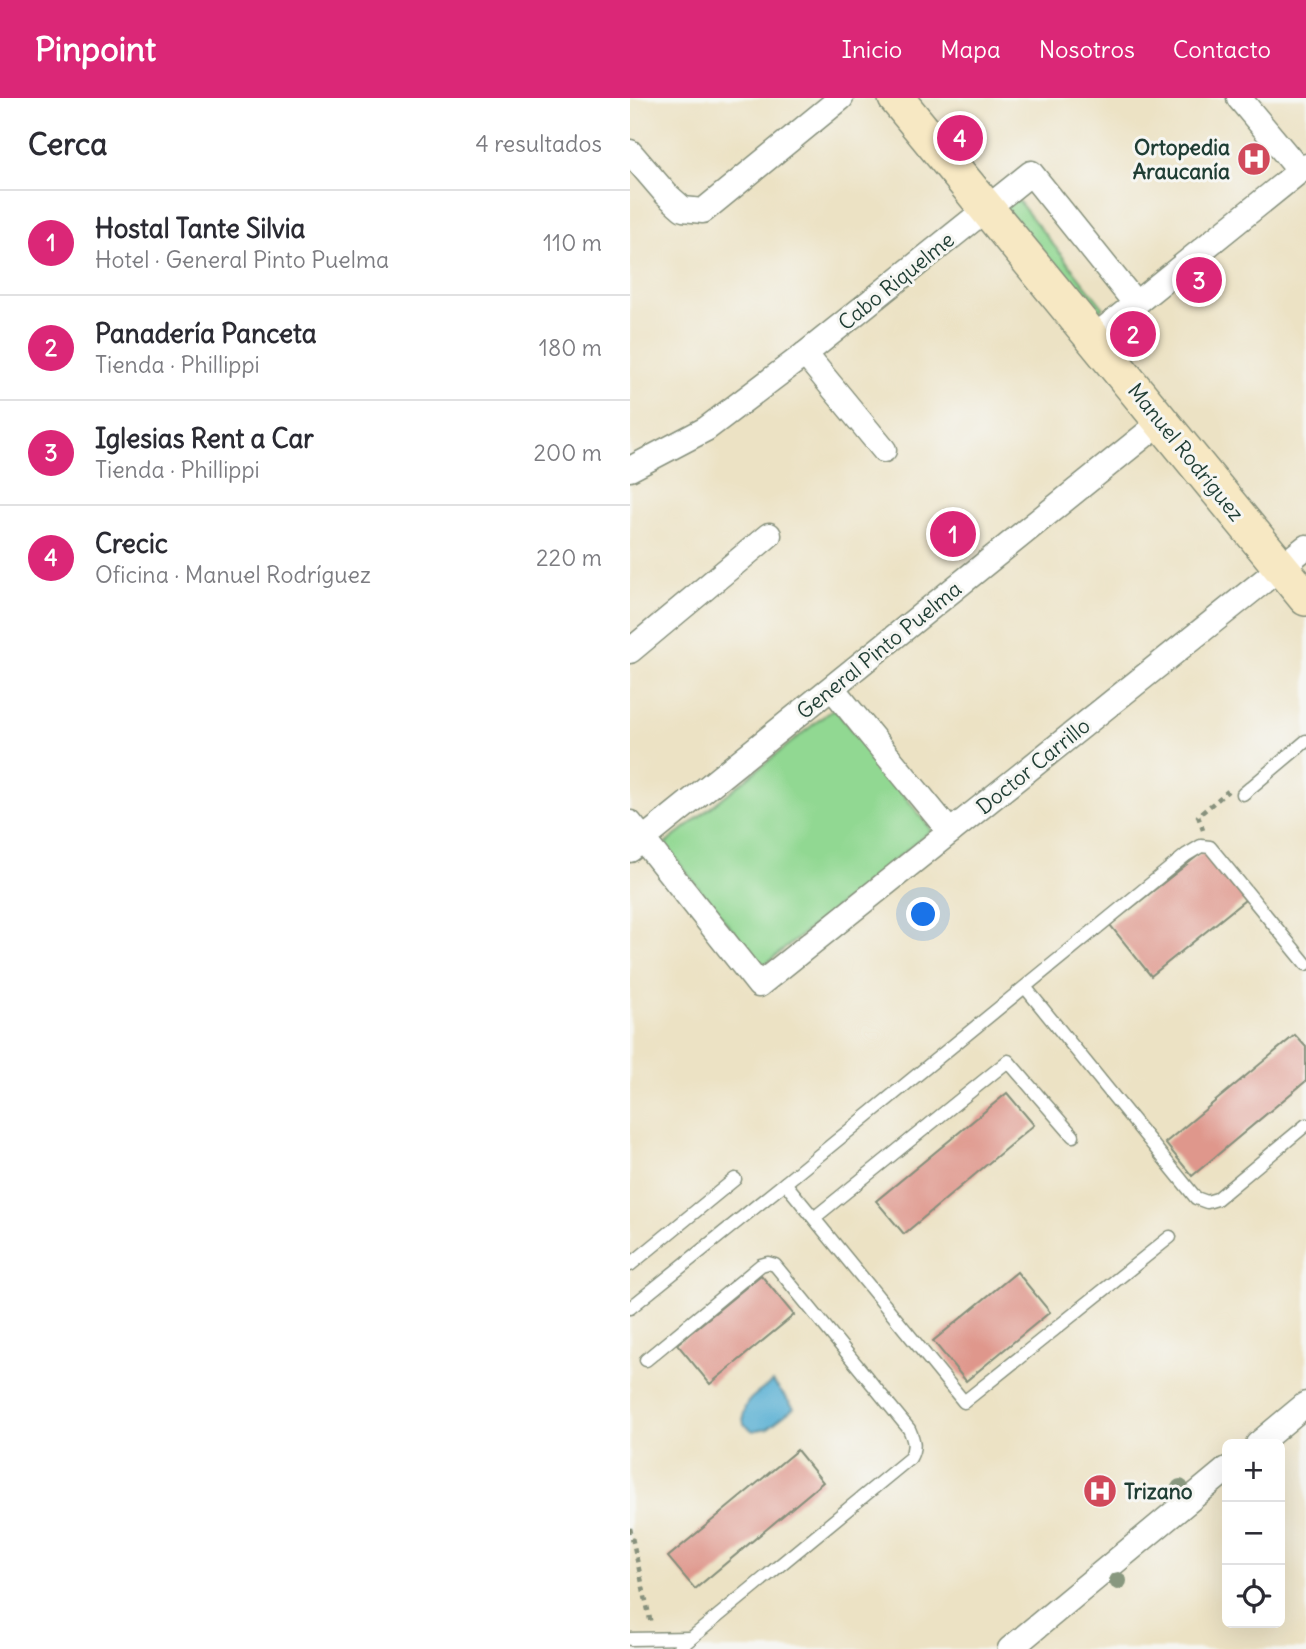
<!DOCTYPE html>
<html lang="es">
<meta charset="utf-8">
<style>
body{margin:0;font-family:Delius,sans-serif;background:#f2f2f3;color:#2b2b33}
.controls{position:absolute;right:21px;bottom:21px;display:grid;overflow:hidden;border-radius:10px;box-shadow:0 7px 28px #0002}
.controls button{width:63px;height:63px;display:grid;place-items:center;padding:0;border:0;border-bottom:2px solid #e1e1e2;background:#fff;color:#2b2b33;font:35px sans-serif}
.you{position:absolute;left:294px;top:817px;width:24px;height:24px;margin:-18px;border:5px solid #fff;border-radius:50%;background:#1a73e8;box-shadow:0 0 0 10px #1a73e833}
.badge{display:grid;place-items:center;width:46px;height:46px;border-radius:50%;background:#db2777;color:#fff;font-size:23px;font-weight:700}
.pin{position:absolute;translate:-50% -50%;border:4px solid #fff;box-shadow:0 2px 7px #0006}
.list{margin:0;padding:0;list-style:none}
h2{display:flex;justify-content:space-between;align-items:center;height:91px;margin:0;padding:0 28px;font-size:30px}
h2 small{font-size:23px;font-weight:400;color:#7c7c81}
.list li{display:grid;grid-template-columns:46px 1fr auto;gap:21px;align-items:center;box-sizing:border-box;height:105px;padding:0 28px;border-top:2px solid #e1e1e2}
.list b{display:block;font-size:26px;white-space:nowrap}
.list p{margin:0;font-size:23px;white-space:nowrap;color:#7c7c81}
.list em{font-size:23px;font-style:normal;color:#7c7c81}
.icon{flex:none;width:38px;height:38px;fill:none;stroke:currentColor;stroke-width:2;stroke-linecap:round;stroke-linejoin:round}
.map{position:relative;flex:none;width:676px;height:1551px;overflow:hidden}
header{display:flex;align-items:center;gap:42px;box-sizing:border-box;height:98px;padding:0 35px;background:#db2777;color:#fff}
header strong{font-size:33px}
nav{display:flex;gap:38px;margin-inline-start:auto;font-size:24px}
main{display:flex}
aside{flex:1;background:#fff}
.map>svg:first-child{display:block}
.green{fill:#91d892;stroke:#588a63;stroke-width:2}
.water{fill:#56afd3;stroke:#3a7684;stroke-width:2}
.building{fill:#df978c}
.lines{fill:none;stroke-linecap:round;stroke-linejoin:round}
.lane-casing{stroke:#86907c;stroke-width:15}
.street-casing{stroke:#86907c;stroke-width:27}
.secondary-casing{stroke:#86907c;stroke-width:38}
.path{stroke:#86907c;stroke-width:4.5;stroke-dasharray:5 5;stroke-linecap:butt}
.lane{stroke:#fff;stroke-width:12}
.street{stroke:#fff;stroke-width:24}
.secondary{stroke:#f7e8c3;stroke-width:35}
.tree{fill:#88987f}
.labels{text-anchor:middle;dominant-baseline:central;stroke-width:6;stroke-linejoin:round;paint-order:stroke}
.poi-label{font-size:21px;font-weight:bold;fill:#1f3d34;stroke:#f6f6f2;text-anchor:end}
.street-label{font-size:21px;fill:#1f3d34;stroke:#f6f6f2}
</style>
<header>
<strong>Pinpoint</strong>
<nav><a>Inicio</a><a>Mapa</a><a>Nosotros</a><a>Contacto</a></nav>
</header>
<main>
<aside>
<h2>Cerca<small>4 resultados</small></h2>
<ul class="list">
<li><span class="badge">1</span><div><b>Hostal Tante Silvia</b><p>Hotel · General Pinto Puelma</p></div><em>110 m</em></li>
<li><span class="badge">2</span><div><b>Panadería Panceta</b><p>Tienda · Phillippi</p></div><em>180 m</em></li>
<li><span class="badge">3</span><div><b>Iglesias Rent a Car</b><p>Tienda · Phillippi</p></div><em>200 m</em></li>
<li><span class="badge">4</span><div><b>Crecic</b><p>Oficina · Manuel Rodríguez</p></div><em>220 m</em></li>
</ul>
</aside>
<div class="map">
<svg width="676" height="1551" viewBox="0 0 676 1551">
<rect width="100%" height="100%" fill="#f6f6f2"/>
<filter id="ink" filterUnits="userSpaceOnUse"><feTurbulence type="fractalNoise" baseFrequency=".0143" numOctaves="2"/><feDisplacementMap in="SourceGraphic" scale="14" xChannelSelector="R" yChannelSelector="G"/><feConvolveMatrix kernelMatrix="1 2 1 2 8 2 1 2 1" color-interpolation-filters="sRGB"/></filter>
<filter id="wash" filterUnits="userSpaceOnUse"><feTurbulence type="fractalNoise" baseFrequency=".00686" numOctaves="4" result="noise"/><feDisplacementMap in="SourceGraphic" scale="28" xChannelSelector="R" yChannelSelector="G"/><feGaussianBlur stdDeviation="1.57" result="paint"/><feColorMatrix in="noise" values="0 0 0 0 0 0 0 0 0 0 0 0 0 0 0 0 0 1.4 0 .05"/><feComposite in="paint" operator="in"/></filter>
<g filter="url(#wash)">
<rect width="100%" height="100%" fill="#ece2c4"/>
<g class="green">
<polygon points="386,100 473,209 460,220 370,114"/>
<polygon points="204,610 302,732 132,869 34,747"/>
</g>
<path class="water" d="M143,1284L164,1310L138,1330L123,1333L114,1326C109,1303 126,1297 143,1284Z"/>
<g id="blocks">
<g class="building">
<polygon points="575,752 615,802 521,878 480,827"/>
<polygon points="665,937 676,949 676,983 562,1078 535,1045"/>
<polygon points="377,995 404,1027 274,1136 246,1103"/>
<polygon points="387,1174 420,1214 336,1283 303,1243"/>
<polygon points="131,1177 164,1217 80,1286 47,1246"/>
<polygon points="167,1352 193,1384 65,1491 38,1459"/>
</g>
</g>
</g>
<g filter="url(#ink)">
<use href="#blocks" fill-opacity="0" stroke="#86907c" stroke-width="2"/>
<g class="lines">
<g class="lane-casing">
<g id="lane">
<polyline points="613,696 676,643"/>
<polyline points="395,889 566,1100 577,1104 587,1101 676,1027"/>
<polyline points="155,1085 556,757 571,748 580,749 676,866"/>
<polyline points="184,1120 378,963 443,1038"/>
<polyline points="0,1167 105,1081"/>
<polyline points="0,1210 155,1085 334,1304 540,1139"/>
<path d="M16,1262L131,1167L138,1165L145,1167L279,1331C284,1342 286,1349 280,1360L48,1551"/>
<polyline points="0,1541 61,1540"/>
</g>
</g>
<g class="street-casing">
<g id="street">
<polyline points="609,0 670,73"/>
<polyline points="0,54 36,96 53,111 73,113 211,0"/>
<polyline points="463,240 676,68"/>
<polyline points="175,256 254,352"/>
<polyline points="0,371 76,331 175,256 401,75 506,206"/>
<polyline points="0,553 139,437"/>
<polyline points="202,590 320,734"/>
<polyline points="0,725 129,887 676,449"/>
<polyline points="0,752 531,324"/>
<polyline points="628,1346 676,1306"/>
<polyline points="380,1551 597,1371"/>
</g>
</g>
<g class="secondary-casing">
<polyline id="secondary" points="266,0 676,500"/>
</g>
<g class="path">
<polyline points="573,732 568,718 598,693"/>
<polyline points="0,1430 21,1526"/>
</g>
<use href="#lane" class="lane"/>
<use href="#street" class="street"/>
<use href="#secondary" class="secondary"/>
</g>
<g class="tree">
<circle cx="550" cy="1390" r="9"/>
<circle cx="488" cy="1483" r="9"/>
</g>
</g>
<defs>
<g id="hospital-disc" transform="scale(1.75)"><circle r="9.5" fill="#d1495b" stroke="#f6f6f2"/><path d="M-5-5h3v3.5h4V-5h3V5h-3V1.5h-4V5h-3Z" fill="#fff"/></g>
</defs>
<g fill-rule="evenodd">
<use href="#hospital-disc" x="624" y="61"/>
<use href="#hospital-disc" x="470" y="1393"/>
</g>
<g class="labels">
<g class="poi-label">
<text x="600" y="49">Ortopedia<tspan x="600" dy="24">Araucanía</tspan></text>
<text x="494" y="1393" text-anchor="start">Trizano</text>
</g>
<g class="street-label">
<text transform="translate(266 183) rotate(-39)">Cabo Riquelme</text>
<text transform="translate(556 354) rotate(51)">Manuel Rodríguez</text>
<text transform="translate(249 552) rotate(-39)">General Pinto Puelma</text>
<text transform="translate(403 668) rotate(-39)">Doctor Carrillo</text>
</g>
</g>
</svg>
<div class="controls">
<button>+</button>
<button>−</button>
<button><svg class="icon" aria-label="locate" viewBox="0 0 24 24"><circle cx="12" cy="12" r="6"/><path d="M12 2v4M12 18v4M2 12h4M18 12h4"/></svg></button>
</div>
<div class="you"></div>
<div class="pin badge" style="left:323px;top:436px">1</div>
<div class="pin badge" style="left:503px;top:236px">2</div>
<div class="pin badge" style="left:569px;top:182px">3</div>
<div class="pin badge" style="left:330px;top:40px">4</div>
</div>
</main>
